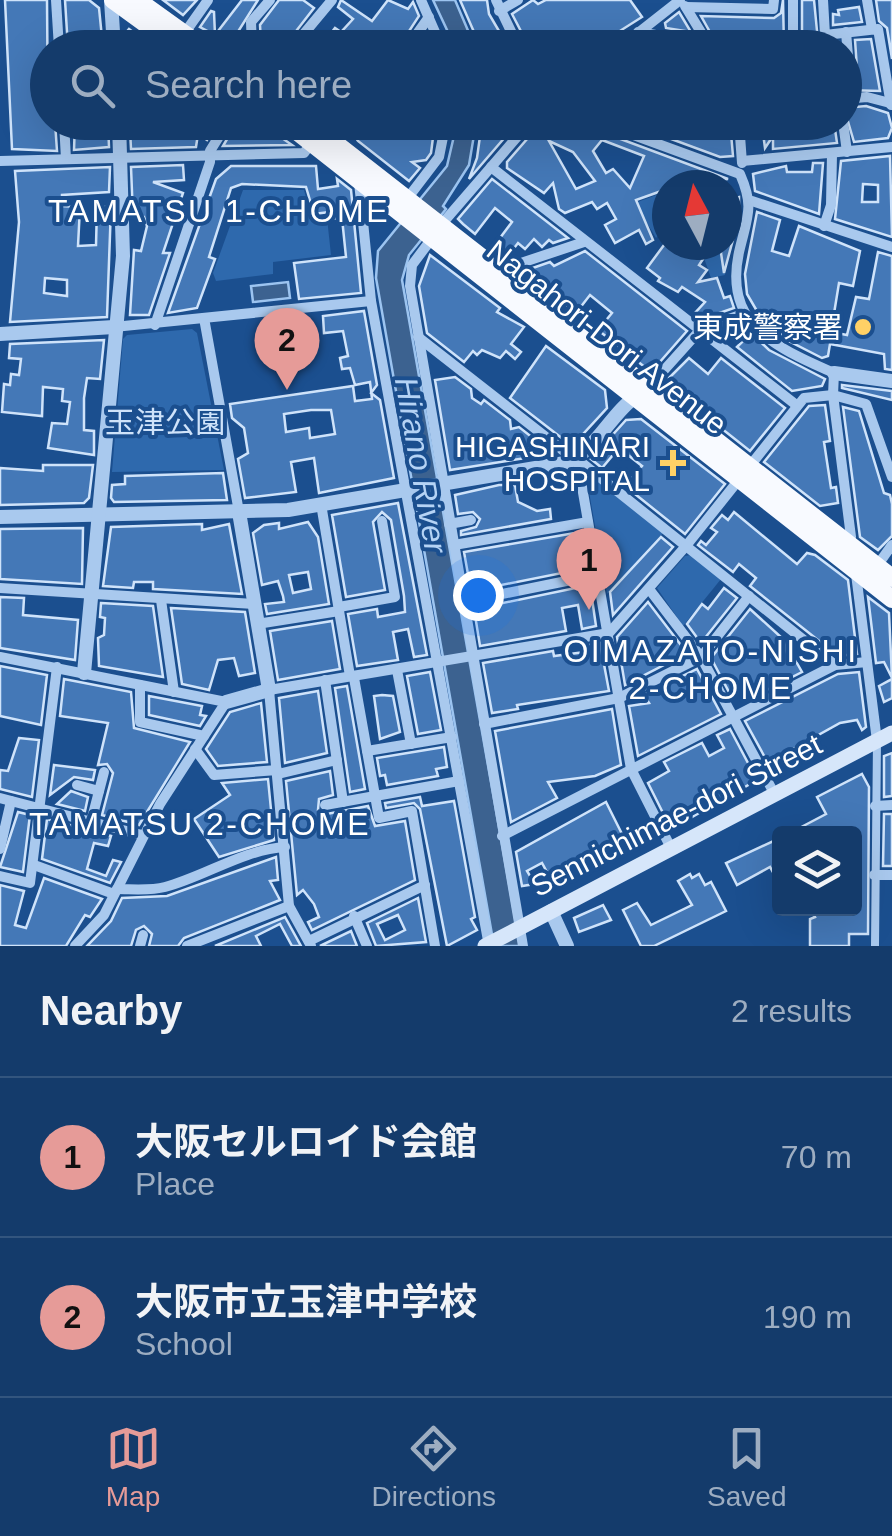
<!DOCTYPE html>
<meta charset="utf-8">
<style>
body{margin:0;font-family:Helvetica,"Noto Sans JP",sans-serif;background:#214673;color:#f1f3f6}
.controls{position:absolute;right:30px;bottom:30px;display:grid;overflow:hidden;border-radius:10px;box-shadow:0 10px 40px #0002}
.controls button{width:90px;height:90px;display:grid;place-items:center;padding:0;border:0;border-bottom:2px solid #33557e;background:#143b6b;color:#f1f3f6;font:50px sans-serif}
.compass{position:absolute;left:652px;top:170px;width:90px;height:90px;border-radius:50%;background:#143b6b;box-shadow:0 10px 40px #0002;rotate:353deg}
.you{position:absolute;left:478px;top:595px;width:35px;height:35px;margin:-25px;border:8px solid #fff;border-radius:50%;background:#1a73e8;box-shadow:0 0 0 15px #1a73e833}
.badge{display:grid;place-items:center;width:65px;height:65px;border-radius:50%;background:#e69b98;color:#111;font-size:32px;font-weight:700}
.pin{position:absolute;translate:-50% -82px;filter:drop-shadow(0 2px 5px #0008)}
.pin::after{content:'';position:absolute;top:52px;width:35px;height:30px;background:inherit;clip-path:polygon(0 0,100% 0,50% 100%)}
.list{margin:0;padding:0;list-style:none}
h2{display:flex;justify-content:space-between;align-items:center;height:130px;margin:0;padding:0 40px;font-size:42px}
h2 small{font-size:32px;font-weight:400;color:#9dadc1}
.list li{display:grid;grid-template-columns:65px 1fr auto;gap:30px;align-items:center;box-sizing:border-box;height:160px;padding:0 40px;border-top:2px solid #33557e}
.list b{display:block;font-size:38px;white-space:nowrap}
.list p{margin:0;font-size:32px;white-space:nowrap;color:#9dadc1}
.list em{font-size:32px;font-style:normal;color:#9dadc1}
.icon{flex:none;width:55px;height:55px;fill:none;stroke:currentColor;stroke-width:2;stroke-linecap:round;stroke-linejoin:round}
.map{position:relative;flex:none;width:892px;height:946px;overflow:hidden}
.search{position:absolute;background:#143b6b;box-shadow:0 10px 40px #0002;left:30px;right:30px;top:30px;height:110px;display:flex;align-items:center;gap:25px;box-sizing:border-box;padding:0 35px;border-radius:55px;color:#9dadc1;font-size:38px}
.sheet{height:450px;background:#143b6b}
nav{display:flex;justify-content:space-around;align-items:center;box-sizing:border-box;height:140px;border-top:2px solid #33557e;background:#143b6b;font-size:28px;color:#9dadc1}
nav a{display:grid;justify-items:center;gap:5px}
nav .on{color:#e69b98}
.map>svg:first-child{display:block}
.green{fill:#2e69ad}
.water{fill:#3c6290;stroke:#9cc4f0;stroke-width:2.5}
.building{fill:#4478b7;stroke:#cfe3fa;stroke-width:2.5;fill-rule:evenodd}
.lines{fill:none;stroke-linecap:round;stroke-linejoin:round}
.pedestrian{stroke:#a9c9ee;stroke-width:8}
.minor{stroke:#a9c9ee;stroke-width:10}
.tertiary{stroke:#a9c9ee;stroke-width:14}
.secondary{stroke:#d6e6fa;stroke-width:15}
.trunk{stroke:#f8faff;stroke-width:18}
.poi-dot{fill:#ffd166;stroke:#1b4f8f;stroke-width:4}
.labels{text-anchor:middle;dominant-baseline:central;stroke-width:8;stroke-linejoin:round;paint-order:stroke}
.poi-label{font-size:30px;fill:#fff;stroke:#1b4f8f;text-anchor:end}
.street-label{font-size:30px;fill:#fff;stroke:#1b4f8f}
.park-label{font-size:30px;fill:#cfe3fa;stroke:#1b4f8f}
.neighbourhood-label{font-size:32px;letter-spacing:2.5px;fill:#fff;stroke:#1b4f8f}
.water-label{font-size:32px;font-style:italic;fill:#b5d3f5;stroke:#1b4f8f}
</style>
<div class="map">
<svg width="892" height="946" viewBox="0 0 892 946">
<rect width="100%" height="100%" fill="#1b4f8f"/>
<g class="green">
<polygon points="243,190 304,190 312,219 327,218 331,255 273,262 273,274 216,281 213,273"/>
<polygon points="667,191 667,204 658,215 661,232 656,238 635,203"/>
<polygon points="688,245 718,245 725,275 711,278 704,258"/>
<polygon points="192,329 197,333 224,470 112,472 123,339 127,335"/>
<polygon points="592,477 663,533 607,594 587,480"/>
<polygon points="691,555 721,579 683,626 657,588 685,556"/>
</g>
<g class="water">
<polygon points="433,0 455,0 475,47 455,47"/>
<polygon points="457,123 476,123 469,165 443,206 446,209 409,255 402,280 520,946 494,946 376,278 378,251 447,166"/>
<polygon points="288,282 290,298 253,302 251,286"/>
</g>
<g class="building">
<polygon points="5,0 47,0 48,122 55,122 57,151 12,149"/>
<polygon points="65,0 89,0 99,8 103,48 68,48"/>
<polygon points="163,0 197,0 183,15"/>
<polygon points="242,0 258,0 229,46 215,35"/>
<polygon points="279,0 303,0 314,8 283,48 266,48 261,43 260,25"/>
<polygon points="341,0 372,21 388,0 408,9 413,2 419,16 398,48 304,48 311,38 321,46 335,28 341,32 353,19 338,7"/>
<polygon points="460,0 487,0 489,14 509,48 481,48"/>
<polygon points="533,0 538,4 546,0 630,0 642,17 604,41 609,48 531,48 532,37 524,37 512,14"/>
<polygon points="783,0 784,48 719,48 701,16 774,18 781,13"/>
<polygon points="802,0 814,0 818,41 838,42 838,48 802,47"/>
<polygon points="876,0 892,0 892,59 887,28 879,21"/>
<polygon points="859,7 862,22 833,25 833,14 839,15 838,10"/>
<polygon points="211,11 214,12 215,35 200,27"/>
<polygon points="679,12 691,32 666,28 665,23"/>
<polygon points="129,29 154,48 129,48 124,35"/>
<polygon points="871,39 880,91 844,90 858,83 855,40"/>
<polygon points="866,106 888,113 892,128 888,138 854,142 844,108"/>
<polygon points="75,122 108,122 109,147 74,150"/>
<polygon points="138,122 217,122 207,140 198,134 196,147 131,149 130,129 139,129"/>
<polygon points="237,122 259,122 292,145 223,146"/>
<polygon points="360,122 435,122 431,153 426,160 412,162 420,168 409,181 358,141 353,134"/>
<polygon points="482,122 518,122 469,179 477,158"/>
<path d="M542,122H575L728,179L667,185V189L636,200L653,240L646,244L639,230L615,243L605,225L616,219L607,203L597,209L592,202L565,213L559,209L553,183L544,193L507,168V162ZM602,140L644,156L630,188L613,169L606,173L593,151ZM549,141L573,152L595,181L576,189Z"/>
<polygon points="625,122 730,122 733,156 720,157"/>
<polygon points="748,122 834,122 837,143 773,149 773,136 765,148 763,133 749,134"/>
<path d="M890,156L892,237L835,219L841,161ZM863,184L878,185V202H862Z"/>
<polygon points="813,163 823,163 819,214 755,191 753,174 786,166 787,172 812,172"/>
<polygon points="183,165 184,180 153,182 183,193 163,253 170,253 149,315 130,315 134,250 141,251 147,226 144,217 133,217 131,167"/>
<polygon points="231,166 316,166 318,189 338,186 337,179 351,190 361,293 299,299 294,263 346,257 342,218 331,219 330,212 314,214 306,187 242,184 231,188 209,257 215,259 197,308 168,313 216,179"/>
<path d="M110,167L109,192L62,195V206L80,207L78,246L96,245L97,207H111L107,317L10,322L19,222L15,171ZM45,278L67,280V296L44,293Z"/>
<polygon points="492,179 568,238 553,243 549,240 542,247 534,239 525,249 518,243 508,256 494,246 512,222 495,208 475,234 463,224 458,219"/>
<polygon points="739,197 739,217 724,273 721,253 722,245 727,245 727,200"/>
<polygon points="757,212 780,220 772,251 789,256 799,226 860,251 853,286 839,283 831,332 847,335 856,297 869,299 878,252 892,256 892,370 885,369 884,354 830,344 828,356 822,358 781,337 784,325 764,323 747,294 745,274"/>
<polygon points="664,245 684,245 703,259 699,265 707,270 698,282 717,278 724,298 730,296 734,308 702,319 695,313 705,302 682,287 678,292 658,281 660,278 647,268"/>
<polygon points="585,251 687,331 651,372 598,330 612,313 590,295 576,313 524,271 550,262 554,266"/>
<polygon points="430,255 500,308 497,312 524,327 511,344 521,352 515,359 506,351 500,358 482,350 477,355 473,351 464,362 427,333 419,286"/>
<path d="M364,311L377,385L371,393L380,400L394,478L319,493L314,458L291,462L296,492L245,498L238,459L248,453L244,428L232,418L230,404L353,386L355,401L372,399L370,382L355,385L350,368L342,369L340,358L348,356L343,331L324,333L323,316ZM311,410H331L335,434L310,438L309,428L286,432L284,414Z"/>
<polygon points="742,324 769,350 825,379 822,386 792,391 737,347 742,342 726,329"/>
<polygon points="104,340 100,379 87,378 84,398 84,430 94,431 94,455 48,448 52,423 67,424 70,402 62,401 63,389 43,387 42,416 2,412 4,384 10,385 11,374 19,375 21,359 9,358 10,344"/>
<polygon points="546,346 605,390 607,408 572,446 510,398"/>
<polygon points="689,358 708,374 721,358 785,408 750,451 664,383"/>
<polygon points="455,377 471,389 472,398 481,404 484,400 510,420 511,429 519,427 543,446 545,455 450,470 435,380"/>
<polygon points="842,385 892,391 892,400 842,388"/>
<polygon points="825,405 830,441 824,442 831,488 836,487 838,503 820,506 764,462 809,406"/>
<polygon points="843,407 859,411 884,493 890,495 892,504 892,536 878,550 860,537"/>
<polygon points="641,419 725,484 685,534 625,486 642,466 619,448 602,468 591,459 626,420"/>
<polygon points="43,465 93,465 89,498 84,503 0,505 0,468 43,471"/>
<polygon points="223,473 227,500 114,502 111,498 112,485 125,484 125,476"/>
<polygon points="499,485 515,485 518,502 537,511 550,509 551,519 461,535 461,531 476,527 480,519 473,512 458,514 455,495"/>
<polygon points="398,503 427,655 414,657 408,629 393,632 398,660 357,666 348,614 377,609 378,617 405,612 404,596 391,520 382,512 373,522 385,590 346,597 332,515"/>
<polygon points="734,512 797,564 807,553 815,555 848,580 857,654 838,656 750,586 756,578 739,564 733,572 698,545 701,541 706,545 717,532 711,528 722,515 728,520"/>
<path d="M308,522L318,537L329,604L267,614L265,604L284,602L283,596L278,581L262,585L253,533L264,525L279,523V529ZM308,572L311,589L293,593L289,575Z"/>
<polygon points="202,524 202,530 229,524 242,594 153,589 153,582 134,582 133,588 103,586 111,527"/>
<polygon points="83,528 82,584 0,579 0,529"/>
<polygon points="581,532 587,568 471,591 464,552"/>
<polygon points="661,537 673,547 613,615 610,592"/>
<polygon points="590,585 596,626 582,629 578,605 562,608 566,631 480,646 474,609"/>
<polygon points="724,588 737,598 701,643 687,624 702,604 708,609"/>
<polygon points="0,597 24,598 23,615 78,620 75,660 0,648"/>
<polygon points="868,597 889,613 892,678 884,662 876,663"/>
<polygon points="648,602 687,653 625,685 617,637"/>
<polygon points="101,603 153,606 163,677 99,666 98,638 104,635 105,618 100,617"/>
<polygon points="171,608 245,612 255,673 239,676 234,658 218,660 209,690 182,684"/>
<polygon points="750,609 783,639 789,660 794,658 802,672 755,696 748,684 730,694 711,658"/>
<polygon points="332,621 340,669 278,680 270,631"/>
<polygon points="600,643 609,691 517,705 518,709 492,713 483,663 553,651 554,656 585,652 584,646"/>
<polygon points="0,666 47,675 41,725 0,716"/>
<polygon points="697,669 721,714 638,756 629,706 649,703 644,695"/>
<polygon points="430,672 441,730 418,734 407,676"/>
<polygon points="859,672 866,727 862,730 857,720 840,723 768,763 745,721 838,674"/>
<polygon points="64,679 131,692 134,728 190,742 139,825 102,815 113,773 107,764 98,765 108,723 60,716"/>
<polygon points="892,679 892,698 884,702 879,686"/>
<polygon points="347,686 365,789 350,792 335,688"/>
<polygon points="318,691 327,753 285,763 279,698"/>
<polygon points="382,695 393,696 400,732 380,739 374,696"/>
<polygon points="149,696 202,706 200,715 206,716 200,726 149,715"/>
<polygon points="261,703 267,762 218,766 206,749 230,712"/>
<polygon points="612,709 621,765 595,776 548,782 557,798 511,822 495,731"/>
<polygon points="730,729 757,780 671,829 648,783 669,771 664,762 702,743 709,756 724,748 717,735"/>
<polygon points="19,738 39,740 32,797 0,789 0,770 8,771"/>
<polygon points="444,747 447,767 436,769 438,776 387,785 385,775 380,776 377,758"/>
<polygon points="892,753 892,796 884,797 884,756"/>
<polygon points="54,765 95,770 93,780 74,777 50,795"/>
<polygon points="330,771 333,795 319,799 318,810 327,814 368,806 375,826 405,821 415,880 312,930 308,922 319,917 314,904 303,890 297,895 286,781"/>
<polygon points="862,774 869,787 868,934 849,934 849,946 810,946 810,919 815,917 810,908 854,908 854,834 788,834 826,814 817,797"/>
<polygon points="268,779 274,840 219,857 194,819 230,795 222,783"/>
<polygon points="71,791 88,797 85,811 57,804"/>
<polygon points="420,797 422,806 454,801 475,917 471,919 477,930 447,946 420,809 414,803 386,808 385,803"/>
<polygon points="606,802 624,838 561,872 565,879 554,885 542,863 527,871 535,884 522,886 516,852"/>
<polygon points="18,812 30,815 23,872 0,867"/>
<polygon points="884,814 892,814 892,866 883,866"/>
<polygon points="47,819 111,836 108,846 94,843 87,869 106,876 113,860 121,862 110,883 42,859"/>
<polygon points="780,838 780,885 770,867 737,885 726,863"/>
<polygon points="276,857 278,880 270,881 280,900 184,938 178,946 149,946 152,934 144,926 136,930 131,946 87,946 111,921 122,898 167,896"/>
<polygon points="690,874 692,878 699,874 705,885 711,882 726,911 654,946 641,946 623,910 637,903 651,925 692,905 678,881"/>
<polygon points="44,878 102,899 90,917 85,915 66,946 0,946 0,885 24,891 15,925 26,928"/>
<path d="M418,898L426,942L376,946L367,923ZM398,915L405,930L385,940L377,924Z"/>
<polygon points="603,905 611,920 579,932 574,918"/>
<polygon points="285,917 301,946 292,946 280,924 256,936 261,946 215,946"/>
<polygon points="351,931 357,946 320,946"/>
</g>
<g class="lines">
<polyline class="pedestrian" points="875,946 877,741"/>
<g class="minor">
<polyline points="56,0 59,48"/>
<polyline points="421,0 442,48"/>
<polyline points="496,0 519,48"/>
<polyline points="823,0 825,35 878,29 891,105"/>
<polyline points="867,0 872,29"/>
<polyline points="685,6 710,47"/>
<polyline points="686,7 773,9 774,0"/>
<polyline points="499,11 518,0"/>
<polyline points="638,32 709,44"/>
<polyline points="184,34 208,0"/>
<polyline points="252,48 251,22 270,0"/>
<polyline points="292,48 332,0"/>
<polyline points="407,48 429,17"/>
<polyline points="619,48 680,0"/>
<polyline points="793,48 793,0"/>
<polyline points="844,80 850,80 846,32"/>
<polyline points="844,99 867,97 890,103"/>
<polyline points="64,122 66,159"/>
<path d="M598,122L740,174C754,206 748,215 740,248C721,324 775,347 834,373L833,395L851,537L847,542"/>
<polyline points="739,122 742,163"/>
<polyline points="843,122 847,152"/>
<polyline points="336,143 351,122"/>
<polyline points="0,161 304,153 312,142"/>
<polyline points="742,161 892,147"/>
<polyline points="491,167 795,404"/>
<polyline points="359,182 371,301 489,946"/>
<polyline points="407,199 439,157 446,122"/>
<polyline points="752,201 892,247"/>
<polyline points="441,225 530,122"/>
<polyline points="824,226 831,205 832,154"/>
<polyline points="433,237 412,265 410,286 523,946"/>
<polyline points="504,278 512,266 584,242"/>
<polyline points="204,318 239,512"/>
<polyline points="155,325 210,162 210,151 228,122"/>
<polyline points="114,327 371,301"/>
<polyline points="418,337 574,459"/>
<polyline points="648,388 701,329 743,314"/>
<polyline points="577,458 631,769 671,848"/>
<polyline points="577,459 835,665"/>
<polyline points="321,504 350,676"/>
<polyline points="449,524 471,520"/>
<polyline points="454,545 588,522"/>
<polyline points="877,566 892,545"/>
<polyline points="856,574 877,741"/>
<polyline points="0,588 254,604"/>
<polyline points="649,589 701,657 775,795"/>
<polyline points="161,600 174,692"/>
<polyline points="463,602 596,575"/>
<polyline points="339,607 395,597 382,521"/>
<polyline points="257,624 339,611"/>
<polyline points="0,657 226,702 160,804 104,915 75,946"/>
<polyline points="397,670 411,744"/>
<polyline points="354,678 379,818 412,811 435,946"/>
<polyline points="325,680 343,802"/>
<polyline points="140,685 140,722 204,736"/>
<polyline points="484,724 619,698 701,657 749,596"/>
<polyline points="195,749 214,775 277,770"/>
<polyline points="367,751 452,737"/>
<polyline points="278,774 337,760"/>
<polyline points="77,785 99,791"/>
<polyline points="0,798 142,835"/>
<polyline points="325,805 459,781"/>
<polyline points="875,806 892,805"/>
<polyline points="91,822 104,772"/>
<polyline points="502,836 835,665 867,662"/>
<polyline points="0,849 11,801"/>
<polyline points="34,865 114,894"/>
<polyline points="874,875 892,875"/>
<polyline points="0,876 30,883 57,667"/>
<path d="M117,889C132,889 150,891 165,887C206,876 242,850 285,847"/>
<polyline points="354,916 367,946"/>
<polyline points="309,941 425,885"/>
<polyline points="140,946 143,935"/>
<polyline points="187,946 289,906"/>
<polyline points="311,946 289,906 269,690 609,633 686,546 804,398 833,395 866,404 892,477"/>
</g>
<g class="tertiary">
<polyline points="111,0 114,48"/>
<polyline points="0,334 114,327"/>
<polyline points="834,373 892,381"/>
<path d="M0,517L288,510L565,463C597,451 611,411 641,393"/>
<polyline points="84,673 123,256 119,122"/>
<polyline points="226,702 269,690 239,512"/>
<polyline points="551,911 567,946"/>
</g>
<polyline class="secondary" points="485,946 892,733"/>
<g class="trunk">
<polyline points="113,0 179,48"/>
<polyline points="137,0 204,48"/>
<polyline points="285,122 892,599"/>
<polyline points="308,122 892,578"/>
</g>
</g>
<g class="poi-dot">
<circle cx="863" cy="327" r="10"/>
<path d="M668 448h10v10h10v10h-10v10h-10v-10h-10v-10h10z"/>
</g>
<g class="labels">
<g class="poi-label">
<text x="843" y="327">東成警察署</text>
<text x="650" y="446">HIGASHINARI<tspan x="650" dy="34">HOSPITAL</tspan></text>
</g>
<g class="street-label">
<text transform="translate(607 337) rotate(38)">Nagahori-Dori Avenue</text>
<text transform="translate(676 815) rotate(-27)">Sennichimae-dori Street</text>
</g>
<g class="park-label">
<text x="165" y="422">玉津公園</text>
</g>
<g class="neighbourhood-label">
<text x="219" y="211">TAMATSU 1-CHOME</text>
<text x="711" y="651">OIMAZATO-NISHI<tspan x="711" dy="37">2-CHOME</tspan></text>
<text x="200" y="824">TAMATSU 2-CHOME</text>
</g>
<g class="water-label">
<text transform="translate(421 465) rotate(80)">Hirano River</text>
</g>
</g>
</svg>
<div class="controls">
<button><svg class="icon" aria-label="layers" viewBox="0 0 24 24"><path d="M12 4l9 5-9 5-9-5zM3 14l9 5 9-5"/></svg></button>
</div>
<svg class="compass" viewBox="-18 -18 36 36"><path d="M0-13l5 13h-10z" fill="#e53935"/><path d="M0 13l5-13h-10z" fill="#9dadc1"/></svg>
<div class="you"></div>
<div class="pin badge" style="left:589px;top:610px">1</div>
<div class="pin badge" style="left:287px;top:390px">2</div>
<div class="search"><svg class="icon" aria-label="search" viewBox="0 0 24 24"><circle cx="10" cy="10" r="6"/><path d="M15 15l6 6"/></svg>Search here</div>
</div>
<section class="sheet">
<h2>Nearby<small>2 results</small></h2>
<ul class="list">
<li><span class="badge">1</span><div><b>大阪セルロイド会館</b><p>Place</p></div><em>70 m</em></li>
<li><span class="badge">2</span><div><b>大阪市立玉津中学校</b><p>School</p></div><em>190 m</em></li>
</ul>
</section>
<nav>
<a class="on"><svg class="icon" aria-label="map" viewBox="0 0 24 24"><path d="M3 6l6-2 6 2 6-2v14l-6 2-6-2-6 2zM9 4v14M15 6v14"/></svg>Map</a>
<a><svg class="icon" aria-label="directions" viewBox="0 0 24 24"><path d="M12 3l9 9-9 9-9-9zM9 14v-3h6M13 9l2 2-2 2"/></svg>Directions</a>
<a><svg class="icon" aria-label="saved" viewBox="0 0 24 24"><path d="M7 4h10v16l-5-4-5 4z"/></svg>Saved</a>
</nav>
